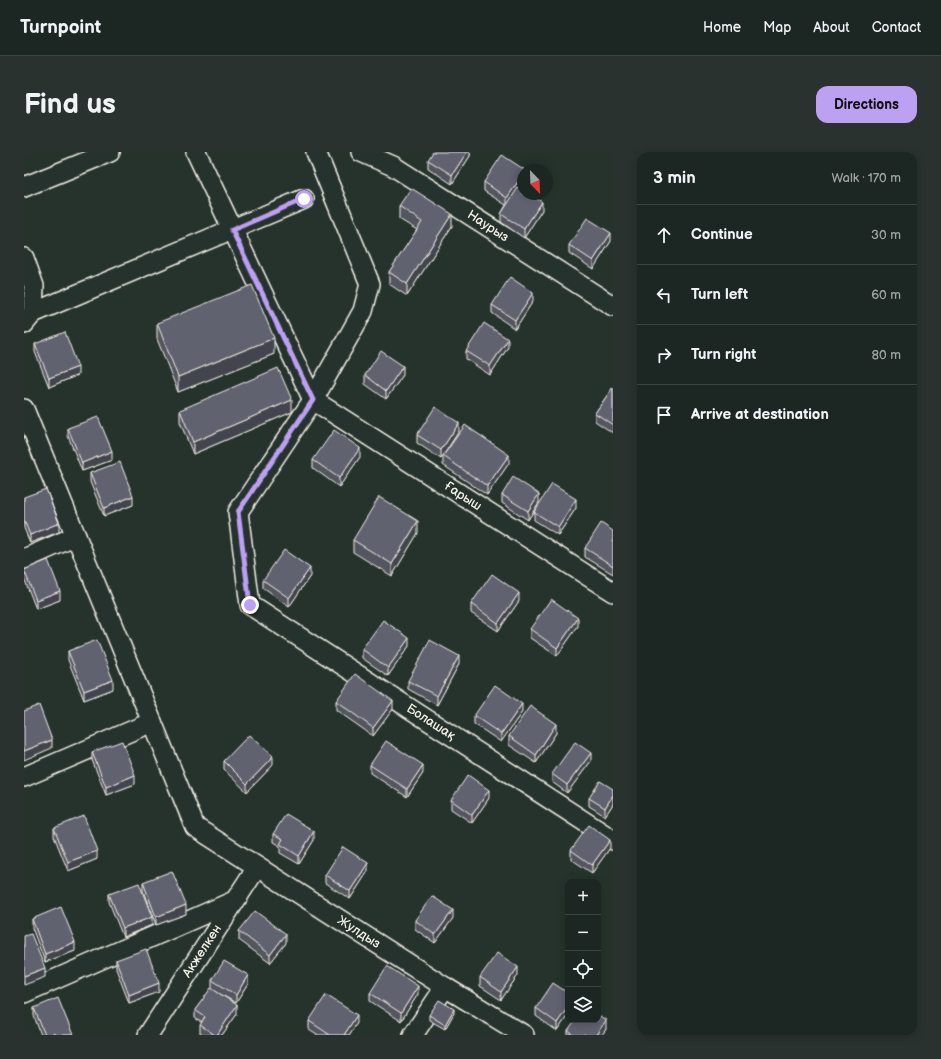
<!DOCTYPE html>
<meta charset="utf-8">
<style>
body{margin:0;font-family:"Balsamiq Sans",sans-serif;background:#29322f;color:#f1f3f6}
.controls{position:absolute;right:12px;bottom:12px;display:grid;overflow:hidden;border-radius:8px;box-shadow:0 2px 10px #0003}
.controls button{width:36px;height:36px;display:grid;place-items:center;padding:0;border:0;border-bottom:1px solid #3a4340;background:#1c2622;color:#f1f3f6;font:20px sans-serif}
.compass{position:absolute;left:493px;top:12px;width:36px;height:36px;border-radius:50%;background:#1c2622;box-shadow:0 2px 10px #0003;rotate:157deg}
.stop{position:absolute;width:12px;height:12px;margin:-9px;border:3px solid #bca0f2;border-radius:50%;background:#fff}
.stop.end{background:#bca0f2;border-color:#fff;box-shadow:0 1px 4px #0008}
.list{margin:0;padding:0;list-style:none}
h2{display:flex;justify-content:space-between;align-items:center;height:52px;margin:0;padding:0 16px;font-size:17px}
h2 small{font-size:13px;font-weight:400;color:#a0a5a5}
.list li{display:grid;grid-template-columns:26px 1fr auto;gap:12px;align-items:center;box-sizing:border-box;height:60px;padding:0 16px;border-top:1px solid #3a4340}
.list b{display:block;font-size:15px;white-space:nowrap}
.list em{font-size:13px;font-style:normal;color:#a0a5a5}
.icon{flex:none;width:22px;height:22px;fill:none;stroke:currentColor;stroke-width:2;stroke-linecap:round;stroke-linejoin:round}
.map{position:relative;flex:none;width:589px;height:883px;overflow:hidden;border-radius:12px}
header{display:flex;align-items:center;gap:24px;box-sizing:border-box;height:56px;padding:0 20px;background:#1c2622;border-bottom:1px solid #3a4340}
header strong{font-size:19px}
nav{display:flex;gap:22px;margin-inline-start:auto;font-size:14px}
.intro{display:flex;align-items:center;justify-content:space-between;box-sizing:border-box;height:96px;padding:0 24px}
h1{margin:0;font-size:28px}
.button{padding:10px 18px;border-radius:12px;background:#bca0f2;color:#111;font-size:14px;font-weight:700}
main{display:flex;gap:24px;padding:0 24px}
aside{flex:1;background:#1c2622;border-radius:12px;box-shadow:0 2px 10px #0003}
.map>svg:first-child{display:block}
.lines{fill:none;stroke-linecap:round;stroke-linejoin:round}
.minor-casing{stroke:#f4f1e8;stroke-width:22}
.minor{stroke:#26332d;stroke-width:19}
.wall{fill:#53545f;stroke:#f4f1e8}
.shaded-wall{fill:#43454e;stroke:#f4f1e8}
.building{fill:#60626f;stroke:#f4f1e8}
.route{stroke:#bca0f2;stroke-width:5}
.labels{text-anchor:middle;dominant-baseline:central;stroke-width:4;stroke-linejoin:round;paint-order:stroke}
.street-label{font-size:13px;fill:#f4f1e8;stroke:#26332d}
</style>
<header>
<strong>Turnpoint</strong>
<nav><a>Home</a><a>Map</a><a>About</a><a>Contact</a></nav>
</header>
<div class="intro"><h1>Find us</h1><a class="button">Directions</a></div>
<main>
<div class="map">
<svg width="589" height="883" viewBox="0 0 589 883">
<rect width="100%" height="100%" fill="#26332d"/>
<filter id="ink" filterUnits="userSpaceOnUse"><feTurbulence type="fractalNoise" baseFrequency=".025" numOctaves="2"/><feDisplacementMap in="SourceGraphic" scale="8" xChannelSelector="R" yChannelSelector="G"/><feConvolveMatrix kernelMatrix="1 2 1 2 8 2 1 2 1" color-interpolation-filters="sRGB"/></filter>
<g filter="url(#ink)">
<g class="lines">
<g class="minor-casing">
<g id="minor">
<polyline points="172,0 289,248"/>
<polyline points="292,0 346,132 339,159 289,248 214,360 226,453 589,688"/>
<polyline points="337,0 369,14 589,154"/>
<polyline points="0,35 86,0"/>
<polyline points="0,106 10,134 9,161 0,172"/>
<polyline points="9,161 280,47"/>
<polyline points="289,248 589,440"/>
<polyline points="0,257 171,675 421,835 500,883"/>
<polyline points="0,407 52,384"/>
<polyline points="0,625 128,570"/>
<polyline points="0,841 210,749"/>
<polyline points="124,883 233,715"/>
<polyline points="389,883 421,835"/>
</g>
</g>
<use href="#minor" class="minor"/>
</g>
<g class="wall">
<polygon points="446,0 446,4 428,32 404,16 404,8"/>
<polygon points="499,18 499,30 496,35 518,58 500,86 477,70 477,62 482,53 460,39 460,30"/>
<polygon points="375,54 428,74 383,144 365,132 365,120 393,78 375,67"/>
<polygon points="587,89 569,117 545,101 545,93"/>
<polygon points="509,149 491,177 468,161 468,153"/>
<polygon points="133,171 250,202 154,240 133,187"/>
<polygon points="11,192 54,223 25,235 11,200"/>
<polygon points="484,195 466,223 442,207 442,199"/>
<polygon points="341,223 379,223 362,247 341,232"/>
<polygon points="589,235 589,281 571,269 571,261"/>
<polygon points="156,258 268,260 169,302 156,270"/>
<polygon points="44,276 88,308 58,319 44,284"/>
<polygon points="435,279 417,307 393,291 393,283"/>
<polygon points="419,304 485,311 463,343 419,313"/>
<polygon points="336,305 315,335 289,316 289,308"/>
<polygon points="66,321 109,353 80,364 66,330"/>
<polygon points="478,343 515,350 504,368 478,351"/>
<polygon points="0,345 35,380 6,391 0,376"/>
<polygon points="552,356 534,383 510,368 510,360"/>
<polygon points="589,379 589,422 561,405 561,396"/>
<polygon points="394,381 368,424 329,400 329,388"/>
<polygon points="0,418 36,448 12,457 0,426"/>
<polygon points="286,424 265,455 239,436 239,428"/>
<polygon points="495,449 474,479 447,461 447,452"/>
<polygon points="554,474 533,504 506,486 506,477"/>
<polygon points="385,494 364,524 338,506 338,497"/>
<polygon points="44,499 89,537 60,548 44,508"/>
<polygon points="435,512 413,553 384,537 384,529"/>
<polygon points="312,549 369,557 349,584 312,558"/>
<polygon points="498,560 477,590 450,572 450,564"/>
<polygon points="532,581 512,611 485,593 485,584"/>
<polygon points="68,600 111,632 82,643 68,608"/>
<polygon points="200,609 249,613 223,640 200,618"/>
<polygon points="567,609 543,641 528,630 528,622"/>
<polygon points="346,613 399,621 383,645 346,621"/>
<polygon points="589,637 589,652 581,664 565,654 565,646"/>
<polygon points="465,646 448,671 427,657 427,648"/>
<polygon points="30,676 73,707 44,719 30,684"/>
<polygon points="249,682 290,688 275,712 256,701 256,694 249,690"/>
<polygon points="586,696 568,721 547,707 547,698"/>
<polygon points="344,719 326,747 301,731 301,723"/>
<polygon points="119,730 162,762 132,773 119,739"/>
<polygon points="85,742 128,773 99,785 85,750"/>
<polygon points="429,766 411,791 391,777 391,768"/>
<polygon points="8,767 51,799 21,810 8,776"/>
<polygon points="215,779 262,791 246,811 215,788"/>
<polygon points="92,808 135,840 105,851 92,817"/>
<polygon points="494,823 477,848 456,834 456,825"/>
<polygon points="188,828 224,832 212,851 191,839 213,862 198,883 179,883 176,881 176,873 178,871 171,866 171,858 188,836"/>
<polygon points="346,841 394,842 377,869 346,849"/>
<polygon points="544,841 544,863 533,879 512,864 512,856"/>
<polygon points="10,856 49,883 17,883 10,864"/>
<polygon points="430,861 421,877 405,868 405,863"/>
<polygon points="285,869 333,871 325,883 293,883 285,878"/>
<polygon points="582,877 578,883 544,883 544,879"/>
</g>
<g class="shaded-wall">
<polygon points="443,0 446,0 446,4 428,32 428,23"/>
<polygon points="499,22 499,30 483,54 483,46"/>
<polygon points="518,50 518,58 500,86 500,77"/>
<polygon points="428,62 428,74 383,144 383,132"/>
<polygon points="587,81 587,89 569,117 569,109"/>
<polygon points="509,141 509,149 491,177 491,168"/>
<polygon points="250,186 250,202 154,240 154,225"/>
<polygon points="484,187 484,195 466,223 466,214"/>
<polygon points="379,214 379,223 362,247 362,239"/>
<polygon points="54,215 54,223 25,235 25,226"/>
<polygon points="268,248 268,260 169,302 169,290"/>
<polygon points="435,271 435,279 417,307 417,298"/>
<polygon points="336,296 336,305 315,335 315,326"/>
<polygon points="88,299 88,308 58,319 58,311"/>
<polygon points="485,303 485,311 463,343 463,334"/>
<polygon points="515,342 515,350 504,368 504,359"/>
<polygon points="109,344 109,353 80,364 80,356"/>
<polygon points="552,347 552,356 534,383 534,375"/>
<polygon points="394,369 394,381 368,424 368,412"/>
<polygon points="35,371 35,380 6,391 6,383"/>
<polygon points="286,416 286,424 265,455 265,446"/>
<polygon points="36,439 36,448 12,457 12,448"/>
<polygon points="495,441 495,449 474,479 474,471"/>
<polygon points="554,466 554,474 533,504 533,496"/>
<polygon points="385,486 385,494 364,524 364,516"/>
<polygon points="435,504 435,512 413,553 413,544"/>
<polygon points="89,528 89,537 60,548 60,539"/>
<polygon points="369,549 369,557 349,584 349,576"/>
<polygon points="498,552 498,560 477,590 477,582"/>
<polygon points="532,572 532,581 512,611 512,603"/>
<polygon points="28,588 28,596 0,608 0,599"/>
<polygon points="567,601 567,609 543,641 543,633"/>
<polygon points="249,605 249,613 223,640 223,632"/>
<polygon points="399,613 399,621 383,645 383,637"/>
<polygon points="111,623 111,632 82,643 82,635"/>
<polygon points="465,638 465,646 448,671 448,663"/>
<polygon points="589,643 589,652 581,664 581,656"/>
<polygon points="290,679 290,688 275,712 275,704"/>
<polygon points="586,688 586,696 568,721 568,713"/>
<polygon points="73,699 73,707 44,719 44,710"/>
<polygon points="344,711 344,719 326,747 326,739"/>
<polygon points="162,753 162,762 132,773 132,765"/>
<polygon points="429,758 429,766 411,791 411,783"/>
<polygon points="128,765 128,773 99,785 99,776"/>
<polygon points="262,782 262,791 246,811 246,803"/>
<polygon points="51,790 51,799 21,810 21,802"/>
<polygon points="494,815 494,823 477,848 477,840"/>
<polygon points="21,816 21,825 0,833 0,824"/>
<polygon points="224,823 224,832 212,851 212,843"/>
<polygon points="135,831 135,840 105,851 105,843"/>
<polygon points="394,834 394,842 377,869 377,861"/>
<polygon points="213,853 213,862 198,883 193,883"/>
<polygon points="544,855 544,863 533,879 533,871"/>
<polygon points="430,857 430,861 421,877 421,873"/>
<polygon points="333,863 333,871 325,883 320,883"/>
<polygon points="582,868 582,877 578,883 572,883"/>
</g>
<g class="building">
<polygon points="409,0 443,0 428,23 404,8"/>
<polygon points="478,3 501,18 499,18 499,22 483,46 460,30"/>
<polygon points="495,34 499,37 499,42 506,42 518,50 500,77 477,62"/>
<polygon points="387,36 428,62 383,132 365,120 398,70 375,54"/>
<polygon points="563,66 587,81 569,109 545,93"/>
<polygon points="486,125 509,141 491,168 468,153"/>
<polygon points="228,133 250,186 154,225 133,171"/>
<polygon points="460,171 484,187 466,214 442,199"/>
<polygon points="41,180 54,215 25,226 11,192"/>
<polygon points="357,199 379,214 362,239 341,223"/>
<polygon points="254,216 268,248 169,290 156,258"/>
<polygon points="589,235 589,273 571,261"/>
<polygon points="411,255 435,271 417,298 393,283"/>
<polygon points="74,265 88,299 58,311 44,276"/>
<polygon points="441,273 485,303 463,334 419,304"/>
<polygon points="310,278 336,296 315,326 289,308"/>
<polygon points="96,310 109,344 80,356 66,321"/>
<polygon points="489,325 515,342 504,359 478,343"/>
<polygon points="528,332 552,347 534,375 510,360"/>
<polygon points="22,337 35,371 6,383 0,368 0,345"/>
<polygon points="355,345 394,369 368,412 329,388"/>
<polygon points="577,371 589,379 589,414 561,396"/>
<polygon points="260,398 286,416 265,446 239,428"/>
<polygon points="24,408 36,439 12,448 0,418"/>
<polygon points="468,422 495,441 474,471 447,452"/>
<polygon points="527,447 554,466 533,496 506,477"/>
<polygon points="359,468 385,486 364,516 338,497"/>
<polygon points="73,488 89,528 60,539 44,499"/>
<polygon points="406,488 435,504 413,544 384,529"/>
<polygon points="331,522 369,549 349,576 312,549"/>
<polygon points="471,533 498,552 477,582 450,564"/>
<polygon points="15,553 28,588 0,599 0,559"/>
<polygon points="506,554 532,572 512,603 485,584"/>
<polygon points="225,583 249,605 223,632 200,609"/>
<polygon points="98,589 111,623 82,635 68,600"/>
<polygon points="362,589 399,613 383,637 346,613"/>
<polygon points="551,590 567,601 543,633 528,622"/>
<polygon points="444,623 465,638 448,663 427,648"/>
<polygon points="576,629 589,637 589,643 581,656 565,646"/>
<polygon points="262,662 290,679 275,704 256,692 259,687 249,682"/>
<polygon points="60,664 73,699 44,710 30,676"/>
<polygon points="565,673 586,688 568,713 547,698"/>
<polygon points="319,695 344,711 326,739 301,723"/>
<polygon points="148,719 162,753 132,765 119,730"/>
<polygon points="115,731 128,765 99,776 85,742"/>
<polygon points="408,744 429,758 411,783 391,768"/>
<polygon points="37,755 51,790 21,802 8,767"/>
<polygon points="231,759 262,782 246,803 215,779"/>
<polygon points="7,782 21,816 0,824 0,784"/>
<polygon points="122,797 135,831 105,843 92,808"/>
<polygon points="473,801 494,815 477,840 456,825"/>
<polygon points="200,809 224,823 212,843 188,828"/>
<polygon points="363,814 394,834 377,861 346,841"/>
<polygon points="529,831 544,841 544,855 533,871 512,856"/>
<polygon points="187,836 213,853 193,883 191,883 176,873 181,865 171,858"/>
<polygon points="302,843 333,863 320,883 306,883 285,869"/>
<polygon points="34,846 49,883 30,883 30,881 24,883 21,883 10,856"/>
<polygon points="415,848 430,857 421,873 405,863"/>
<polygon points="574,863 582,868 572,883 550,883 544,879 552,868 574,868"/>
</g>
</g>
<g class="lines" filter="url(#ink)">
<polyline class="route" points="226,453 214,360 289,248 208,78 280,47"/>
</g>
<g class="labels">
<g class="street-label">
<text transform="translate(464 74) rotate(33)">Наурыз</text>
<text transform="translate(439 344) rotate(33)">Ғарыш</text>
<text transform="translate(407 570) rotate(33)">Болашақ</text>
<text transform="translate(335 780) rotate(33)">Жулдыз</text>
<text transform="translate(178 799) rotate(-57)">Акжелкен</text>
</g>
</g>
</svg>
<div class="controls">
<button>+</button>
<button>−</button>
<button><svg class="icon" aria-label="locate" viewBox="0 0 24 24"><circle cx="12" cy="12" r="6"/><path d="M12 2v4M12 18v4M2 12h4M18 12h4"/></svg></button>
<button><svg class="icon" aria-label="layers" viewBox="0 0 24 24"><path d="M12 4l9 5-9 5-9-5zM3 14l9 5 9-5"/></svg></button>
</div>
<svg class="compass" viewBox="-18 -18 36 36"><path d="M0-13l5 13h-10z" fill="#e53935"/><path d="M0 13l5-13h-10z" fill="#a0a5a5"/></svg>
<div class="stop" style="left:280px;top:47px"></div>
<div class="stop end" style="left:226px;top:453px"></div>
</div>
<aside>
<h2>3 min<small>Walk · 170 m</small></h2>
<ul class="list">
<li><svg class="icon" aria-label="ahead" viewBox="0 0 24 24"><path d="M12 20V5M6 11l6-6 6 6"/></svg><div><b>Continue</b></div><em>30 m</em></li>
<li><svg class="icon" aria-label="left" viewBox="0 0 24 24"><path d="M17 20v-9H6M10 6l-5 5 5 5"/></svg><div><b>Turn left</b></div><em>60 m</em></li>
<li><svg class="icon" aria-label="right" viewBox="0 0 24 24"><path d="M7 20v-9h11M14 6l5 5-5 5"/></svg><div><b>Turn right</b></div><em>80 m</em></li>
<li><svg class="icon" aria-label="arrive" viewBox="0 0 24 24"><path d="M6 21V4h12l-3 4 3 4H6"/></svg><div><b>Arrive at destination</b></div></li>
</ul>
</aside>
</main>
